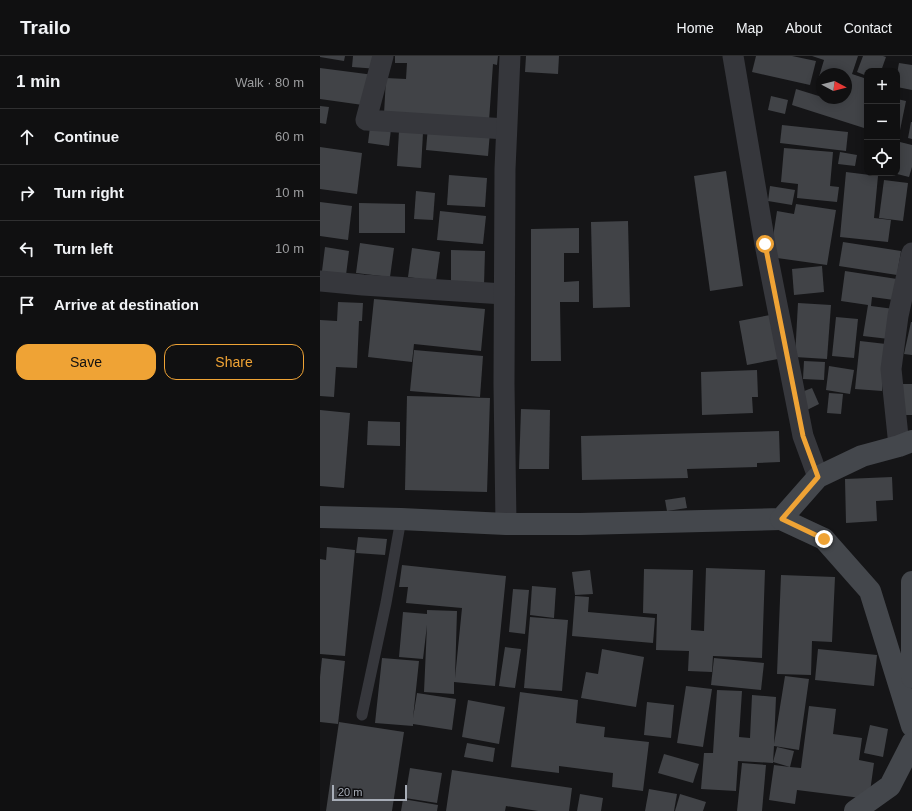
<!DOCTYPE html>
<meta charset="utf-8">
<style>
body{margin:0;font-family:Helvetica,sans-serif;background:#19191a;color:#f1f3f6}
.controls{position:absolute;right:12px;top:12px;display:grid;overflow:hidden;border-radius:8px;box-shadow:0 2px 10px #0003}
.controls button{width:36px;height:36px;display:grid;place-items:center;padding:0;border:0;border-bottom:1px solid #303031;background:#101011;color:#f1f3f6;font:20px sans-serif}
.compass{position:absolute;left:496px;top:12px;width:36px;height:36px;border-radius:50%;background:#101011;box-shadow:0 2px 10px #0003;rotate:97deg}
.scale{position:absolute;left:12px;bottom:10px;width:75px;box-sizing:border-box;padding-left:4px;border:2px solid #a7adb7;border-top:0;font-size:11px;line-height:14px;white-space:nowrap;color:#a7adb7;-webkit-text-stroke:3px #101012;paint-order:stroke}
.stop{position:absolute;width:12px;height:12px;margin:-9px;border:3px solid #efa335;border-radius:50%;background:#fff}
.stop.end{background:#efa335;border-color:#fff;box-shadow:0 1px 4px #0008}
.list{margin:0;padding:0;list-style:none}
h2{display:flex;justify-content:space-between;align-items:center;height:52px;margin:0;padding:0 16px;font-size:17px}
h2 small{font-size:13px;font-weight:400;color:#9c9d9f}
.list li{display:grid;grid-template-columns:26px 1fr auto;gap:12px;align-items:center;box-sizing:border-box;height:56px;padding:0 16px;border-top:1px solid #303031}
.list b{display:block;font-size:15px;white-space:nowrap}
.list em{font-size:13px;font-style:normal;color:#9c9d9f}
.actions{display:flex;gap:8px;padding:12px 16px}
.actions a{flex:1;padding:9px 0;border:1px solid #efa335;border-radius:12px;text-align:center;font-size:14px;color:#efa335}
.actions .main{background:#efa335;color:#111}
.icon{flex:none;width:22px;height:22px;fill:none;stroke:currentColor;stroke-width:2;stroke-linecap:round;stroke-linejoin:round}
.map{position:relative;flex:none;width:592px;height:755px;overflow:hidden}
header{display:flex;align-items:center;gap:24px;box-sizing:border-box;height:56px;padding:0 20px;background:#101011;border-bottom:1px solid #303031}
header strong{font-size:19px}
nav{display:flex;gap:22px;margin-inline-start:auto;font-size:14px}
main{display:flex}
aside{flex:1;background:#101011}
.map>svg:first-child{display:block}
.building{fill:#414347}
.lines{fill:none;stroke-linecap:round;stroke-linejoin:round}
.lane{stroke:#36373c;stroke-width:11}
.street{stroke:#36373c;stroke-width:21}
.secondary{stroke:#44474c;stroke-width:22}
.route{stroke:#efa335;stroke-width:5}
</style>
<header>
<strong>Trailo</strong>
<nav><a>Home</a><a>Map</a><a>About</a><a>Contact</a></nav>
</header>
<main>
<aside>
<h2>1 min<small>Walk · 80 m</small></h2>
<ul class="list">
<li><svg class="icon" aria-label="ahead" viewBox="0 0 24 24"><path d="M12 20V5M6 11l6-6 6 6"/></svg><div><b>Continue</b></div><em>60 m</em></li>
<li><svg class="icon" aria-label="right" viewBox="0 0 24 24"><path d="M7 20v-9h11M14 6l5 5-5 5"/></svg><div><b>Turn right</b></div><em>10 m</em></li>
<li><svg class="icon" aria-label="left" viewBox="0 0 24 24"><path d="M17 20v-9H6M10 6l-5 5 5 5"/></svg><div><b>Turn left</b></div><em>10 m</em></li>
<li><svg class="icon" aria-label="arrive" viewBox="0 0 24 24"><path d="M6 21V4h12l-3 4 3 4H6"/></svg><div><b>Arrive at destination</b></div></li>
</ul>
<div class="actions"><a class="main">Save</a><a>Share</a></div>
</aside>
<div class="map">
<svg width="592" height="755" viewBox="0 0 592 755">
<rect width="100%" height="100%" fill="#151517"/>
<g class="building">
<polygon points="0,0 25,0 24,5 0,1"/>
<polygon points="33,0 59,0 58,13 32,11"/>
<polygon points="75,0 178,0 177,9 173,8 169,65 64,58 66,22 86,23 87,7 75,7"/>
<polygon points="206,0 239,0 238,18 205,16"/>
<polygon points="436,0 472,0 496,5 490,29 432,16"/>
<polygon points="492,0 538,0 532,18 547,23 547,61 544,72 472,49 476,33 502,41 502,42 509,43 510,42 526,42 526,18 502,18 502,25 498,24 504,4"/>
<polygon points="543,0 563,0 566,1 561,15 547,15 547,20 537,16"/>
<polygon points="579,7 592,9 592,34 577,31 577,18"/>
<polygon points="0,12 54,19 50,50 0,43"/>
<polygon points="451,40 468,44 465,58 448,54"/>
<polygon points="577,43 586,45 578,84 577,83"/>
<polygon points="0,50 9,51 6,68 0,67"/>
<polygon points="591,66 592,66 592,83 588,82"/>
<polygon points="462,69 528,76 526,95 460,87"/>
<polygon points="108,70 170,76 168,100 106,94"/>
<polygon points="50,71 71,73 69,90 48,87"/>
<polygon points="79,75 103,77 101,112 77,110"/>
<polygon points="580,86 592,89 592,111 589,121 577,118 577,97"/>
<polygon points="0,91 42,97 37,138 0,133"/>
<polygon points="464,92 513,96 510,130 519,131 517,146 477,142 478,128 461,126"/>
<polygon points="520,96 537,99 535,110 518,108"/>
<polygon points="406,115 423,230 390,235 374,120"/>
<polygon points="526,116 558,120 554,162 571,164 568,186 520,181"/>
<polygon points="129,119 167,122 165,151 127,149"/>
<polygon points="564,124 588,127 583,165 559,162"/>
<polygon points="450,130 475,134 472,149 448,145"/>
<polygon points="96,135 115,137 113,164 94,163"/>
<polygon points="0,146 32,150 28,184 0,180"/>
<polygon points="39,147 85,148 85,177 39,177"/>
<polygon points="476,148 516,154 507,209 450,201 457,155 474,158"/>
<polygon points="120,155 166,160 163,188 117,184"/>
<polygon points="308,165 310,251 273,252 271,166"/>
<polygon points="259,172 259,197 244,197 244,226 259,225 259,246 240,246 241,305 211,305 211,173"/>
<polygon points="523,186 581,195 577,219 519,210"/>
<polygon points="40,187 74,192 70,221 36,217"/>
<polygon points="5,191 29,195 26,219 2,215"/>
<polygon points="92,192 120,196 116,225 88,221"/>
<polygon points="131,194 165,195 164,229 131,228"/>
<polygon points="502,210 504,236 474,239 472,213"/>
<polygon points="525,215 577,223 574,244 552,241 551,250 574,253 569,283 543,280 548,249 521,245"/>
<polygon points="54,243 165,253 161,295 94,288 92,306 48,301"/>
<polygon points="18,246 43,247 42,265 39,265 37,312 16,311 14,341 0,340 0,264 17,265"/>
<polygon points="478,247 511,249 507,303 475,301"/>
<polygon points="450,259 458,303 427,309 419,265"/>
<polygon points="516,261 538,263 534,302 512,300"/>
<polygon points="591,266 592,266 592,299 584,298"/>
<polygon points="540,285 566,288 562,335 535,333"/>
<polygon points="94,294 163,300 160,341 90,335"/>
<polygon points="484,305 505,306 504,324 483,323"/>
<polygon points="509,310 534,314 530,338 506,334"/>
<polygon points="437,314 438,341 432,341 433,357 382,359 381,316"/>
<rect x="581" y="328" width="11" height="31"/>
<polygon points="492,332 499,348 487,354 479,337"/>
<polygon points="509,337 523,338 521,358 507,357"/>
<polygon points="87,340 170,342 167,436 85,434"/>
<polygon points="201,353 230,354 229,413 199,413"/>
<polygon points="0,354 30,357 24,432 0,430"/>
<polygon points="48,365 80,366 80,390 47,389"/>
<polygon points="459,375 460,406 437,407 437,411 367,413 368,422 262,424 261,380"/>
<polygon points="572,421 573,444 556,445 557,465 526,467 525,423"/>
<polygon points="365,441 367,452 347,455 345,444"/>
<polygon points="38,481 67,483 65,499 36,497"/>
<polygon points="7,491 35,494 25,600 0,598 0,503 6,504"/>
<polygon points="82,509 186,520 175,630 134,626 134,638 104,636 107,569 103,603 79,601 83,556 107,558 107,554 137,555 135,622 142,552 86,547 88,531 79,531"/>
<polygon points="386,512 445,514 442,602 393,600 392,616 368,615 369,595 336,594 337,558 323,557 324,513 373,514 371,574 384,575"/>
<polygon points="270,514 273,538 255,539 252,516"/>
<polygon points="461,519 515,521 512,586 492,585 491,619 457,618"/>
<polygon points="212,530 236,532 234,562 210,559"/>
<polygon points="193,533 209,534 205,578 189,576"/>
<polygon points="255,540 269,541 268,556 335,562 333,587 252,580"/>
<polygon points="210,561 248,564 242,635 204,632"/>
<polygon points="185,591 201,593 195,632 179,630"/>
<polygon points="282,593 324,601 316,651 261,642 266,616 278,618"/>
<polygon points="498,593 557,599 554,630 495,624"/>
<polygon points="2,602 25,605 18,668 0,666 0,621"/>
<polygon points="62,602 99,605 93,662 97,637 136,643 132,674 93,668 93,670 55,667"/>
<polygon points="394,602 444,607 441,634 391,629"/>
<polygon points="465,620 489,623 479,694 454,690 453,707 418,705 416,735 381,733 384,697 393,697 397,634 422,635 419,681 430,682 432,639 456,641 454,688"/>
<polygon points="366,630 392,633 383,691 357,687"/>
<polygon points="200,636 258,644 256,667 285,671 284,681 329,686 323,735 292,731 293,717 239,710 239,717 191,711"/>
<polygon points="148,644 185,651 179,688 142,681"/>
<polygon points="327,646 354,649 351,682 324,679"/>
<polygon points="489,650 516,653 513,678 542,682 539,704 554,707 549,743 477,734 475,748 449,744 454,709 470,711 453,706 457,691 474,695 470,711 481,712"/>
<polygon points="19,666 84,676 72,755 6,755"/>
<polygon points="550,669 568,673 563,701 544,697"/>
<polygon points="147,687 175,692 173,706 144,701"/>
<polygon points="344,698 379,708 373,727 338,717"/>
<polygon points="422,707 446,709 442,755 417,755"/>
<polygon points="90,712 122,717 117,747 85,742"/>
<polygon points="132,714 252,732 249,755 218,755 186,750 185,755 126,755"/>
<polygon points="329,733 357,738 354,755 325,755"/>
<polygon points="260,738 283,742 281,755 257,755"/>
<polygon points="360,738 386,746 383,755 355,755"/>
<polygon points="83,743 118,749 117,755 81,755"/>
</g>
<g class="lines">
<polyline class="lane" points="42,659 66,547 81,463"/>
<g class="street">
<polyline points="63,0 46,64 186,73"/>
<polyline points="413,0 445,188 483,380 498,421"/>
<polyline points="0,225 43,229 184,238"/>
<polyline points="579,390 571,313 578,260 591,200 592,197"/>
<polyline points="186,468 184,328 185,113 190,0"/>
</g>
<g class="secondary">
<polyline points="0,461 81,463 186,468 260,468 461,463 498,421 542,400 579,390 592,385"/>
<polyline points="461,463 504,483 550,535 592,670"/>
<polyline points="592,526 592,621"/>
<polyline points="535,755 570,730 592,687"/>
</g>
</g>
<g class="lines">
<polyline class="route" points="445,188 483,380 498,421 462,463 504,483"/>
</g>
</svg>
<div class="controls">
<button>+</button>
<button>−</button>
<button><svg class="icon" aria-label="locate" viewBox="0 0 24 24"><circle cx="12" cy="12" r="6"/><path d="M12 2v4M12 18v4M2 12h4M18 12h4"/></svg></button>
</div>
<svg class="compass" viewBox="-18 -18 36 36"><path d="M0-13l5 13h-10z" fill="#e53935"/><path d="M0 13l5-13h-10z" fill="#9c9d9f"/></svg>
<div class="scale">20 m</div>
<div class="stop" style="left:445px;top:188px"></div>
<div class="stop end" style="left:504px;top:483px"></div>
</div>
</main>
